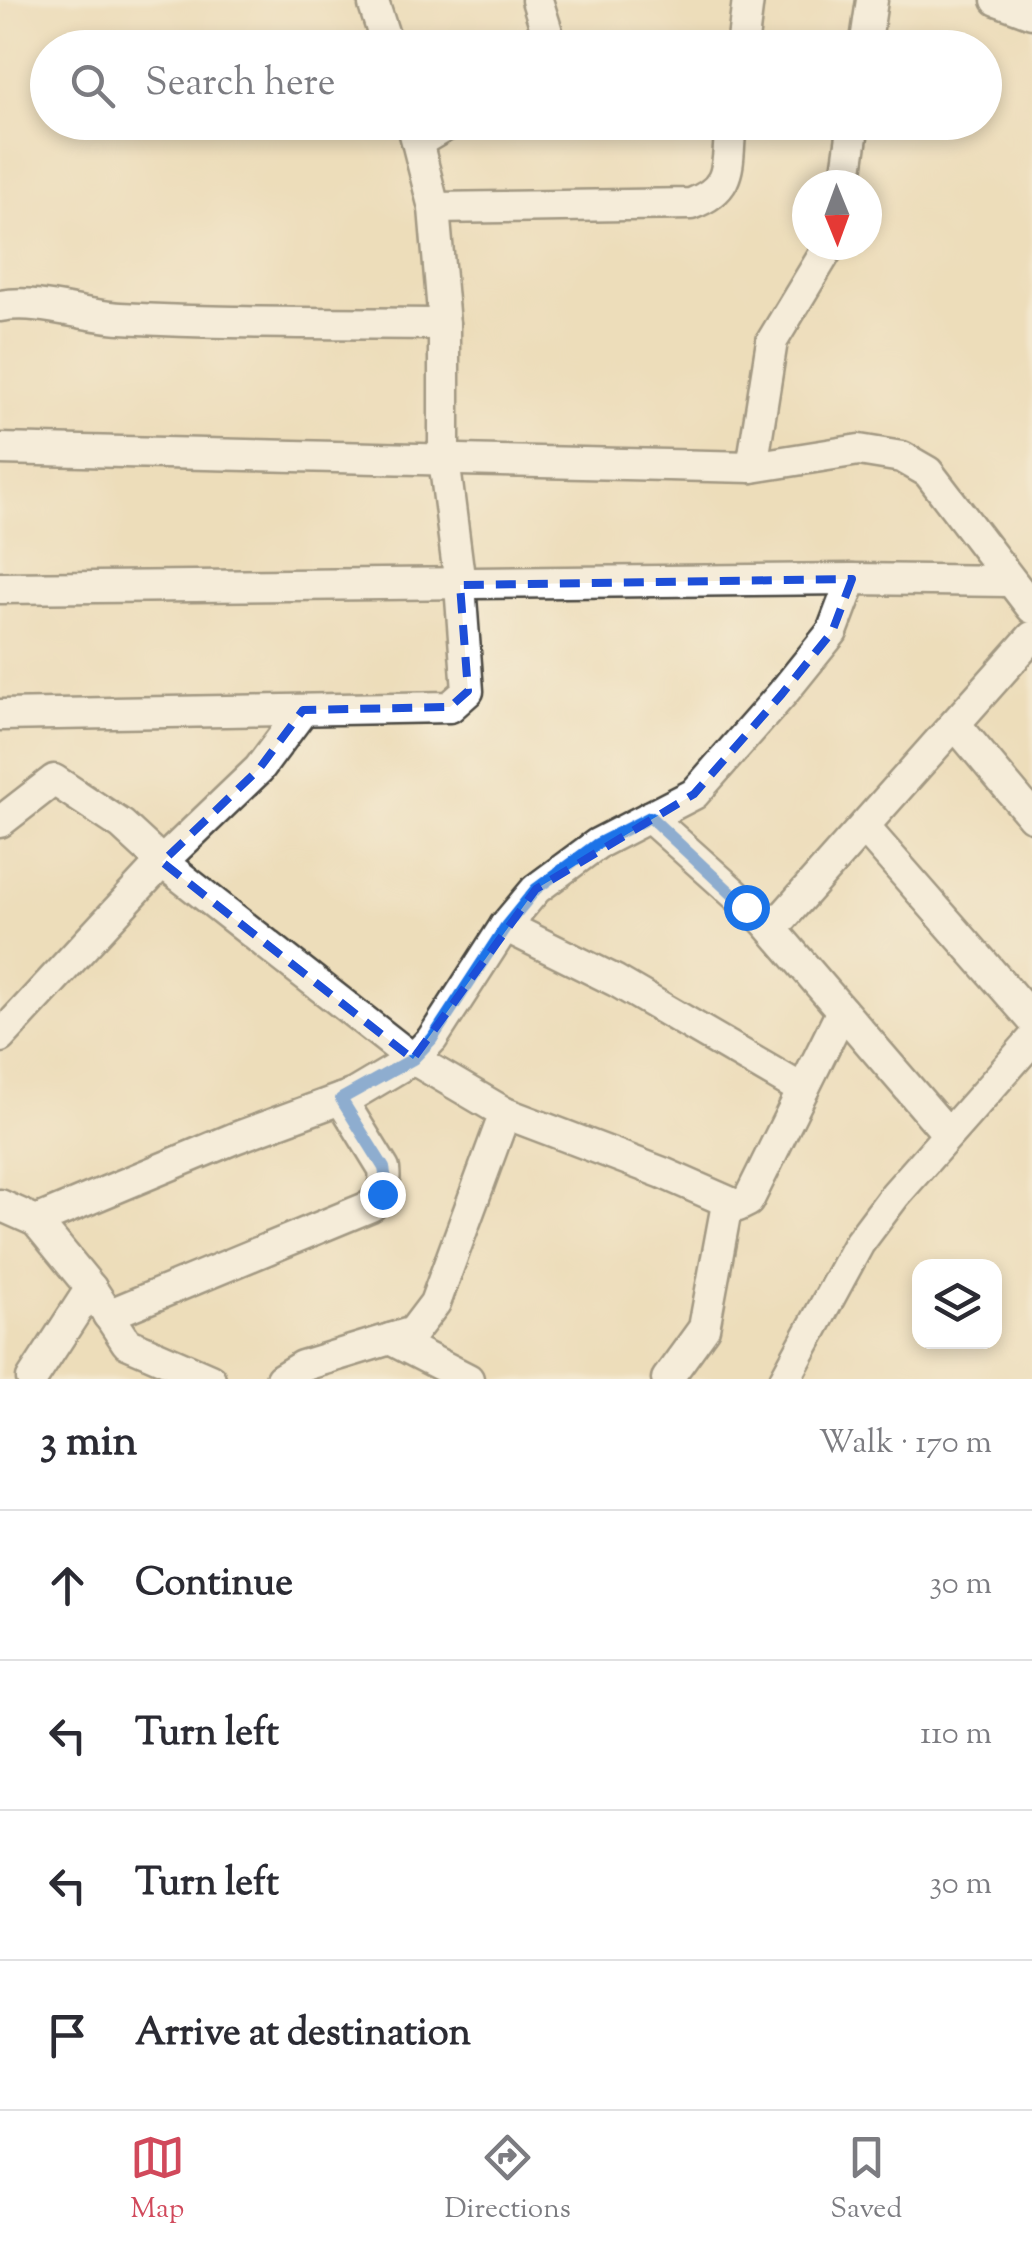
<!DOCTYPE html>
<meta charset="utf-8">
<style>
body{margin:0;font-family:"Sorts Mill Goudy",serif;background:#f2f2f3;color:#2b2b33}
.controls{position:absolute;right:30px;bottom:30px;display:grid;overflow:hidden;border-radius:20px;box-shadow:0 5px 15px #0003}
.controls button{width:90px;height:90px;display:grid;place-items:center;padding:0;border:0;border-bottom:2px solid #e1e1e2;background:#fff;color:#2b2b33;font:50px sans-serif}
.compass{position:absolute;left:792px;top:170px;width:90px;height:90px;border-radius:50%;background:#fff;box-shadow:0 5px 15px #0003;rotate:179deg}
.stop{position:absolute;width:30px;height:30px;margin:-22px;border:8px solid #1a73e8;border-radius:50%;background:#fff}
.stop.end{background:#1a73e8;border-color:#fff;box-shadow:0 2px 10px #0008}
.list{margin:0;padding:0;list-style:none}
h2{display:flex;justify-content:space-between;align-items:center;height:130px;margin:0;padding:0 40px;font-size:42px}
h2 small{font-size:32px;font-weight:400;color:#7c7c81}
.list li{display:grid;grid-template-columns:65px 1fr auto;gap:30px;align-items:center;box-sizing:border-box;height:150px;padding:0 40px;border-top:2px solid #e1e1e2}
.list b{display:block;font-size:38px;white-space:nowrap}
.list em{font-size:32px;font-style:normal;color:#7c7c81}
.icon{flex:none;width:55px;height:55px;fill:none;stroke:currentColor;stroke-width:2;stroke-linecap:round;stroke-linejoin:round}
.map{position:relative;flex:none;width:1032px;height:1379px;overflow:hidden}
.search{position:absolute;background:#fff;box-shadow:0 5px 15px #0003;left:30px;right:30px;top:30px;height:110px;display:flex;align-items:center;gap:25px;box-sizing:border-box;padding:0 35px;border-radius:55px;color:#7c7c81;font-size:38px}
.sheet{height:730px;background:#fff}
nav{display:flex;justify-content:space-around;align-items:center;box-sizing:border-box;height:140px;border-top:2px solid #e1e1e2;background:#fff;font-size:28px;color:#7c7c81}
nav a{display:grid;justify-items:center;gap:5px}
nav .on{color:#d1495b}
.map>svg:first-child{display:block}
.lines{fill:none;stroke-linecap:round;stroke-linejoin:round}
.street-casing{stroke:#484640;stroke-width:35}
.street{stroke:#fff;stroke-width:30}
.route{stroke:#1a73e8;stroke-width:12}
.marked{fill:none;stroke:#1d4ed8;stroke-width:8;stroke-dasharray:20 12;stroke-linejoin:round}
</style>
<div class="map">
<svg width="1032" height="1379" viewBox="0 0 1032 1379">
<rect width="100%" height="100%" fill="#fbf7ec"/>
<filter id="ink" filterUnits="userSpaceOnUse"><feTurbulence type="fractalNoise" baseFrequency=".01" numOctaves="2"/><feDisplacementMap in="SourceGraphic" scale="20" xChannelSelector="R" yChannelSelector="G"/><feConvolveMatrix kernelMatrix="1 2 1 2 8 2 1 2 1" color-interpolation-filters="sRGB"/></filter>
<filter id="wash" filterUnits="userSpaceOnUse"><feTurbulence type="fractalNoise" baseFrequency=".0048" numOctaves="4" result="noise"/><feDisplacementMap in="SourceGraphic" scale="40" xChannelSelector="R" yChannelSelector="G"/><feGaussianBlur stdDeviation="2.25" result="paint"/><feColorMatrix in="noise" values="0 0 0 0 0 0 0 0 0 0 0 0 0 0 0 0 0 1.4 0 .05"/><feComposite in="paint" operator="in"/></filter>
<g filter="url(#wash)">
<rect width="100%" height="100%" fill="#edddba"/>
</g>
<g filter="url(#ink)">
<g class="lines">
<g class="street-casing">
<g id="street">
<polyline points="537,0 552,48"/>
<polyline points="997,0 1032,13"/>
<polyline points="374,5 388,48"/>
<polyline points="742,48 748,0"/>
<polyline points="865,48 872,0"/>
<polyline points="418,142 452,122"/>
<polyline points="845,185 854,122"/>
<path d="M434,208L691,204C735,188 726,164 731,122"/>
<path d="M0,306C40,299 81,316 121,318C229,324 336,323 444,324"/>
<polyline points="0,449 752,467 859,450 902,457 928,472 1032,608"/>
<polyline points="752,467 772,341 830,245"/>
<polyline points="0,588 852,579 1009,581"/>
<polyline points="0,715 450,707 468,691 460,585 444,459 444,324 434,208 412,122"/>
<polyline points="955,724 1032,816"/>
<polyline points="649,817 765,921 783,917 1032,637"/>
<polyline points="0,822 54,780 122,825 162,862 413,1059 505,1113 663,1173 738,1206 748,1201 842,1011"/>
<polyline points="864,827 1032,1019"/>
<polyline points="765,921 948,1134"/>
<polyline points="505,926 616,981 803,1090"/>
<polyline points="0,1037 162,862 259,769 303,710"/>
<polyline points="0,1205 36,1221 91,1288 127,1343 210,1379"/>
<polyline points="36,1221 235,1138 354,1094 413,1059 432,1039 505,926 536,889 597,844 694,794 782,694 832,632 852,579"/>
<path d="M108,1315L371,1206C382,1194 386,1185 384,1169L341,1099"/>
<polyline points="390,1339 468,1379"/>
<polyline points="32,1379 91,1288"/>
<polyline points="281,1379 302,1366 413,1332 435,1303 505,1113"/>
<polyline points="667,1379 704,1328 727,1204"/>
<polyline points="785,1379 859,1243 895,1195 1032,1040"/>
</g>
</g>
<use href="#street" class="street"/>
</g>
</g>
<g class="lines" filter="url(#ink)">
<polyline class="route" points="382,1194 386,1180 384,1168 341,1099 413,1059 432,1039 506,926 536,889 597,844 650,817 746,907"/>
</g>
<path d="M0 0H1032V1379H0ZM852,579L832,632L782,694L694,794L536,889L413,1059L162,862L259,769L303,710L450,707L468,691L460,585Z" fill="#edddba" fill-opacity=".55" fill-rule="evenodd"/>
<path class="marked" d="M852,579L832,632L782,694L694,794L536,889L413,1059L162,862L259,769L303,710L450,707L468,691L460,585Z"/>
</svg>
<div class="controls">
<button><svg class="icon" aria-label="layers" viewBox="0 0 24 24"><path d="M12 4l9 5-9 5-9-5zM3 14l9 5 9-5"/></svg></button>
</div>
<svg class="compass" viewBox="-18 -18 36 36"><path d="M0-13l5 13h-10z" fill="#e53935"/><path d="M0 13l5-13h-10z" fill="#7c7c81"/></svg>
<div class="stop" style="left:746px;top:907px"></div>
<div class="stop end" style="left:382px;top:1194px"></div>
<div class="search"><svg class="icon" aria-label="search" viewBox="0 0 24 24"><circle cx="10" cy="10" r="6"/><path d="M15 15l6 6"/></svg>Search here</div>
</div>
<section class="sheet">
<h2>3 min<small>Walk · 170 m</small></h2>
<ul class="list">
<li><svg class="icon" aria-label="ahead" viewBox="0 0 24 24"><path d="M12 20V5M6 11l6-6 6 6"/></svg><div><b>Continue</b></div><em>30 m</em></li>
<li><svg class="icon" aria-label="left" viewBox="0 0 24 24"><path d="M17 20v-9H6M10 6l-5 5 5 5"/></svg><div><b>Turn left</b></div><em>110 m</em></li>
<li><svg class="icon" aria-label="left" viewBox="0 0 24 24"><path d="M17 20v-9H6M10 6l-5 5 5 5"/></svg><div><b>Turn left</b></div><em>30 m</em></li>
<li><svg class="icon" aria-label="arrive" viewBox="0 0 24 24"><path d="M6 21V4h12l-3 4 3 4H6"/></svg><div><b>Arrive at destination</b></div></li>
</ul>
</section>
<nav>
<a class="on"><svg class="icon" aria-label="map" viewBox="0 0 24 24"><path d="M3 6l6-2 6 2 6-2v14l-6 2-6-2-6 2zM9 4v14M15 6v14"/></svg>Map</a>
<a><svg class="icon" aria-label="directions" viewBox="0 0 24 24"><path d="M12 3l9 9-9 9-9-9zM9 14v-3h6M13 9l2 2-2 2"/></svg>Directions</a>
<a><svg class="icon" aria-label="saved" viewBox="0 0 24 24"><path d="M7 4h10v16l-5-4-5 4z"/></svg>Saved</a>
</nav>
